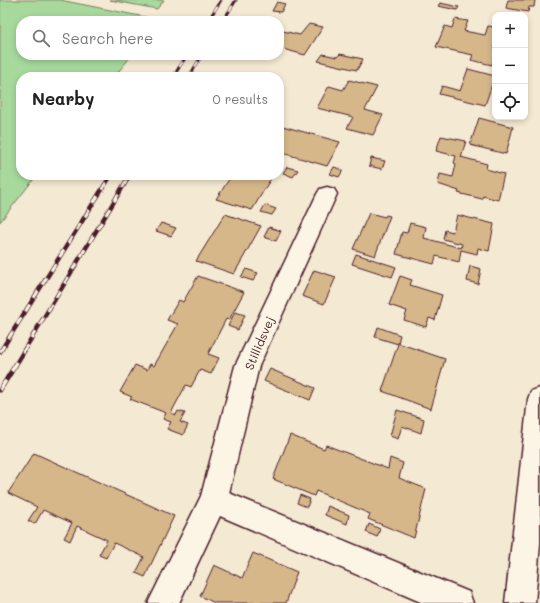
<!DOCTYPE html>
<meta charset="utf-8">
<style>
body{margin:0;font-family:Mali,sans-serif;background:#f2f2f2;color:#222}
.controls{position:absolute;right:12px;top:12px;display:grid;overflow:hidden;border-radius:8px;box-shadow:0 2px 6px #0003}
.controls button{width:36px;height:36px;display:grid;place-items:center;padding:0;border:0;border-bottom:1px solid #e0e0e0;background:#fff;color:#222;font:20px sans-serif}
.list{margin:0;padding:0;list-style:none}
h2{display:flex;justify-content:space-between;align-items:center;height:52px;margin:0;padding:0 16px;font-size:17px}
h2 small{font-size:13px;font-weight:400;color:#767676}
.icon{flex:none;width:22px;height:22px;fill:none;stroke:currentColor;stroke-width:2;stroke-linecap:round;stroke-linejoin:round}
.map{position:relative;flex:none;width:540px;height:603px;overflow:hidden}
.search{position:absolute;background:#fff;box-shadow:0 2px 6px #0003;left:16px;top:16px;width:268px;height:44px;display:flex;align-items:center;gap:10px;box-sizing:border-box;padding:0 14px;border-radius:16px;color:#767676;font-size:15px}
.panel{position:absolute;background:#fff;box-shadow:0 2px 6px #0003;left:16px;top:72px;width:268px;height:108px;border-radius:16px}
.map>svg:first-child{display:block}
.green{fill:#a6d99b;stroke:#787c63}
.building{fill:#d6b78a;stroke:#4a1f2b}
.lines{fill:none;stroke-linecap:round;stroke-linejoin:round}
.minor-casing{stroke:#4a1f2b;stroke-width:3}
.minor{fill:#fcf5e5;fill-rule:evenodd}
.rail-far2-casing{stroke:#4a1f2b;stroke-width:3}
.rail-far1-casing{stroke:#4a1f2b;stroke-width:4.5}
.rail-casing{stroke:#4a1f2b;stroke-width:5}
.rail-far2{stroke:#fcf5e5;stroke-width:2;stroke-dasharray:6;stroke-linecap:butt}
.rail-far1{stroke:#fcf5e5;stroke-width:3;stroke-dasharray:8;stroke-linecap:butt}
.rail{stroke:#fcf5e5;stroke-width:3.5;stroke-dasharray:11;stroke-linecap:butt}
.labels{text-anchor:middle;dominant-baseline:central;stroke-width:3;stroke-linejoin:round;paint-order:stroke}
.street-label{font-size:12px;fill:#4a1f2b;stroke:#fcf5e5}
</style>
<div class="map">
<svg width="540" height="603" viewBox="0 0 540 603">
<rect width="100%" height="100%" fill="#f4e9d3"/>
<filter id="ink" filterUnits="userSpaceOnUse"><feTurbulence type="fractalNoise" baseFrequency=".025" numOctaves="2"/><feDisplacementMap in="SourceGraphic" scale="8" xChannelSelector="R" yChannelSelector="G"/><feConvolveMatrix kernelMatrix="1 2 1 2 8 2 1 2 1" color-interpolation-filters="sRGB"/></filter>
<g filter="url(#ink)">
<g class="green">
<polygon points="0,0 60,0 160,20 159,21 21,21 21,55 132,55 114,77 21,77 21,175 37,175 0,222"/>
<polygon points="110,0 164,0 157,9"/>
</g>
<g class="building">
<polygon points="508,0 535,0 534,7 529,7 528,12 506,8"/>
<polygon points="277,2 285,4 281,12 272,11"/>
<polygon points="440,3 459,7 457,10 438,6"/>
<polygon points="455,19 468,21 464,31 485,35 488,26 495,27 495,56 492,65 471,60 473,55 436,47 445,26 452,28"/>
<polygon points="309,24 323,27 305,55 279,48 279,30 300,35"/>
<polygon points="323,54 337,57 340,54 363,59 357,70 318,61"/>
<polygon points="468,69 495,76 485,105 439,94 442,86 460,91"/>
<polygon points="349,80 377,87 365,110 383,115 373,135 347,128 353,117 317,108 329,86 343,90"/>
<polygon points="479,118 513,127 506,154 470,145"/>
<polygon points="279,125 340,142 327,166 279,152"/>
<polygon points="441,136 466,141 461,157 487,164 486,169 504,174 498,200 483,196 482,199 458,193 459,191 438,184 440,174 453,177 456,164 454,163 456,156 436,151"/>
<polygon points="371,158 385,161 382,169 369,166"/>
<polygon points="287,167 298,170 293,177 283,173"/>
<polygon points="334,167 343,170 339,177 330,174"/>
<polygon points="232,175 273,175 252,210 216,199"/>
<polygon points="265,205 276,209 272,215 261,212"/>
<polygon points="369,213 385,217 386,215 390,216 375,256 353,249"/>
<polygon points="225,214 261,226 234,274 196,261"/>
<polygon points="457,215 494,224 489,251 478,248 477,254 461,250 459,262 436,256 434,264 396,254 402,232 407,233 410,223 426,227 424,238 461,248 462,244 443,239 445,230 453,232"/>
<polygon points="161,223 176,228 171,236 156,231"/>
<polygon points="269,227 281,231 276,241 264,237"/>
<polygon points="356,254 396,267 392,277 352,264"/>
<polygon points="470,266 481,269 478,284 467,281"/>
<polygon points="246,269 258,273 253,281 241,277"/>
<polygon points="314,270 336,277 324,304 302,296"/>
<polygon points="198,276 244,292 229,320 226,319 208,354 219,358 211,374 200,370 191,387 186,385 171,413 176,415 178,411 185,413 180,422 188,425 183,435 167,429 171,422 163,419 166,413 130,399 132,397 120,392 135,365 147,370 150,364 154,366 178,324 167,320 179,300 183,302"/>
<polygon points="400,276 412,280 410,285 442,295 435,320 429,318 426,327 404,320 407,311 389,305"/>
<polygon points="235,312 245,315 238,330 228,326"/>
<polygon points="378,327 400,335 398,343 445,359 431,409 382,391 398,344 375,337"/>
<polygon points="270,369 315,388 310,400 264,381"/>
<polygon points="397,410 424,419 421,433 402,426 398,439 390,436"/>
<polygon points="290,435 324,449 326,445 388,469 390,458 403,463 399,478 426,489 414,538 368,519 370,514 316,491 314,496 273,479"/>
<polygon points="34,453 174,516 145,577 136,573 144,557 114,543 106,558 99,555 107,540 77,526 70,541 64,538 72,523 43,510 35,524 28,521 37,507 8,493"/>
<polygon points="300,495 310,499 307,507 297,503"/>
<polygon points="328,506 349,515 347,524 325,515"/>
<polygon points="369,524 380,529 377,537 366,532"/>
<polygon points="253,553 297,572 286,603 215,603 200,596 214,565 242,578"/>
</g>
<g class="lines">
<g class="minor-casing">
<g id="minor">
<polygon points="327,187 334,189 337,194 259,366 229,493 469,592 473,603 423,603 220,516 179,603 148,603 201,496 235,366 317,194 320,189"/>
<polygon points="540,388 540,543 535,603 505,603 528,399 531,391"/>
</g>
</g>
<use href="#minor" class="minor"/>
<g class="rail-far2-casing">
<g id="rail-far2">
<polyline points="208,21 221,0"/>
<polyline points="223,21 236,0"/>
<polyline points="173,77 187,55"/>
<polyline points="189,77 202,55"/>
</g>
</g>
<g class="rail-far1-casing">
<g id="rail-far1">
<polyline points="0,352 111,175"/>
<polyline points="23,352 130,175"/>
</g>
</g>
<g class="rail-casing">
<polyline id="rail" points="0,390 24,351"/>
</g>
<use href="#rail-far2" class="rail-far2"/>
<use href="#rail-far1" class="rail-far1"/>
<use href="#rail" class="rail"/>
</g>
</g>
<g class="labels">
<g class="street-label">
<text transform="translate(259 343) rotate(-67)">Stillidsvej</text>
</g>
</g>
</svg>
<div class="controls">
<button>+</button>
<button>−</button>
<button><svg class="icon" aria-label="locate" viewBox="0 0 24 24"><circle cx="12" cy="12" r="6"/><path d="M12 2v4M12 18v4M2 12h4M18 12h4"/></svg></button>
</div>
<div class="search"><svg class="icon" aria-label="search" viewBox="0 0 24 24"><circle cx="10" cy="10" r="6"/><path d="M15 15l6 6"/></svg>Search here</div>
<section class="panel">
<h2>Nearby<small>0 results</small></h2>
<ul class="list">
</ul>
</section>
</div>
